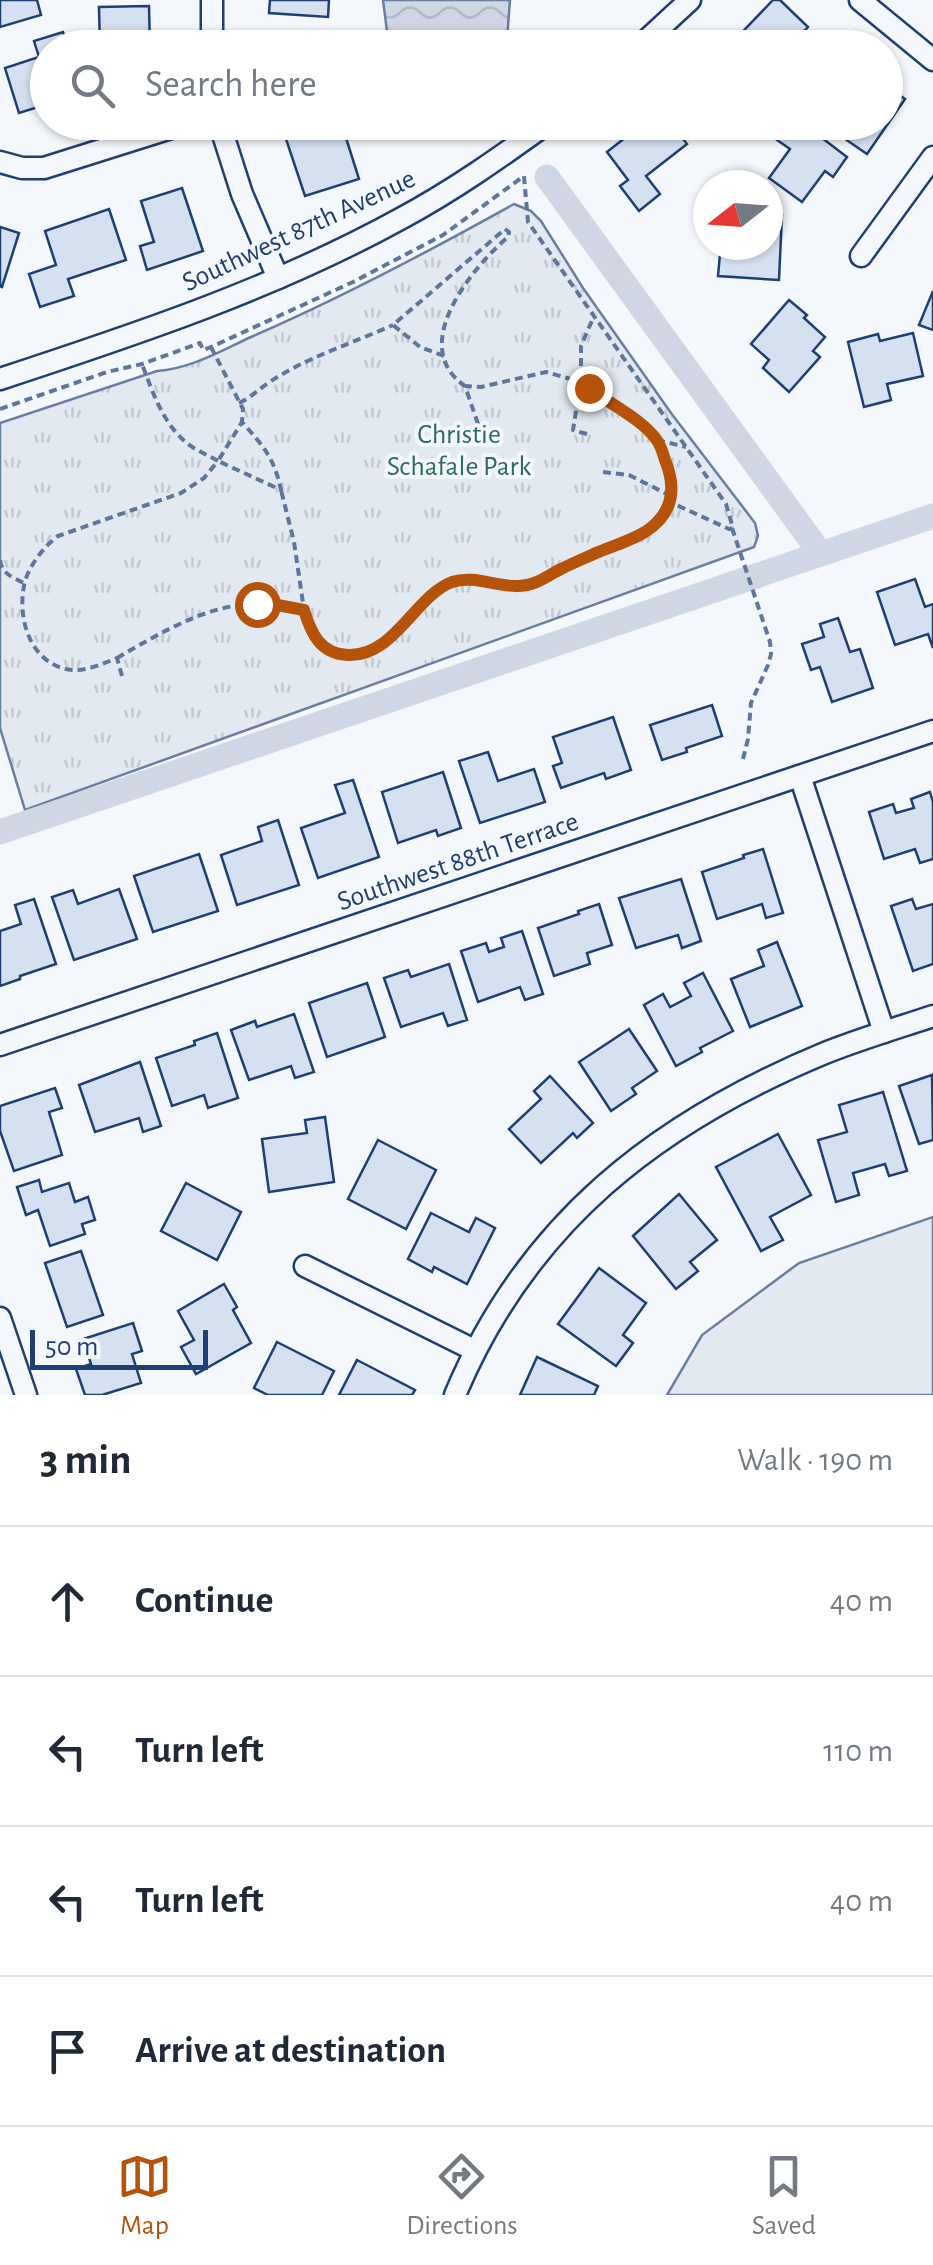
<!DOCTYPE html>
<meta charset="utf-8">
<style>
body{margin:0;font-family:"Alegreya Sans",sans-serif;background:#f2f2f3;color:#1f2937}
.compass{position:absolute;left:693px;top:170px;width:90px;height:90px;border-radius:50%;background:#fff;box-shadow:0 2px 8px #0004;rotate:253deg}
.scale{position:absolute;left:30px;bottom:25px;width:178px;box-sizing:border-box;padding-left:10px;border:5px solid #1d3f73;border-top:0;font-size:28px;line-height:35px;white-space:nowrap;color:#1d3f73;-webkit-text-stroke:8px #f4f7fb;paint-order:stroke}
.stop{position:absolute;width:30px;height:30px;margin:-22px;border:8px solid #b45309;border-radius:50%;background:#fff}
.stop.end{background:#b45309;border-color:#fff;box-shadow:0 2px 10px #0008}
.list{margin:0;padding:0;list-style:none}
h2{display:flex;justify-content:space-between;align-items:center;height:130px;margin:0;padding:0 40px;font-size:42px}
h2 small{font-size:32px;font-weight:400;color:#747a83}
.list li{display:grid;grid-template-columns:65px 1fr auto;gap:30px;align-items:center;box-sizing:border-box;height:150px;padding:0 40px;border-top:2px solid #e0e1e3}
.list b{display:block;font-size:38px;white-space:nowrap}
.list em{font-size:32px;font-style:normal;color:#747a83}
.icon{flex:none;width:55px;height:55px;fill:none;stroke:currentColor;stroke-width:2;stroke-linecap:round;stroke-linejoin:round}
.map{position:relative;flex:none;width:933px;height:1395px;overflow:hidden}
.search{position:absolute;background:#fff;box-shadow:0 2px 8px #0004;left:30px;right:30px;top:30px;height:110px;display:flex;align-items:center;gap:25px;box-sizing:border-box;padding:0 35px;border-radius:55px;color:#747a83;font-size:38px}
.sheet{height:730px;background:#fff}
nav{display:flex;justify-content:space-around;align-items:center;box-sizing:border-box;height:140px;border-top:2px solid #e0e1e3;background:#fff;font-size:28px;color:#747a83}
nav a{display:grid;justify-items:center;gap:5px}
nav .on{color:#b45309}
.map>svg:first-child{display:block}
.grass{fill:#e3e9f0;stroke:#687fa3;stroke-width:2.5}
.park{fill:url(#park-tufts);stroke:#687fa3;stroke-width:2.5}
.water{fill:url(#water-waves);stroke:#687fa3;stroke-width:2.5}
.lines{fill:none;stroke-linecap:round;stroke-linejoin:round}
.canal{stroke:#cfd7e4;stroke-width:25}
.building{fill:#d5e0f0;stroke:#1d3f73;stroke-width:2.5}
.street-casing{stroke:#1d3f73;stroke-width:25}
.path{stroke:#5e769c;stroke-width:4;stroke-dasharray:8 5;stroke-linecap:butt}
.street{stroke:#f4f7fb;stroke-width:20}
.route{stroke:#b45309;stroke-width:12}
.labels{text-anchor:middle;dominant-baseline:central;stroke-width:8;stroke-linejoin:round;paint-order:stroke}
.street-label{font-size:28px;fill:#1d3f73;stroke:#f4f7fb}
.park-label{font-size:28px;fill:#2c6c60;stroke:#f4f7fb}
</style>
<div class="map">
<svg width="933" height="1395" viewBox="0 0 933 1395">
<defs>
<pattern id="park-tufts" width="24" height="20" patternUnits="userSpaceOnUse" patternTransform="scale(2.5)"><rect width="24" height="20" fill="#e3e9f0"/><path d="M3 7l-1-3M5 7V3M7 7l1-3M15 17l-1-3M17 17v-4M19 17l1-3" fill="none" stroke="#c2c9d1"/></pattern>
<pattern id="water-waves" width="16" height="10" patternUnits="userSpaceOnUse" patternTransform="scale(2.5)"><rect width="16" height="10" fill="#cfd7e4"/><path d="M0 5q4-4 8 0t8 0" fill="none" stroke="#b1bac7"/></pattern>
</defs>
<rect width="100%" height="100%" fill="#f4f7fb"/>
<polygon class="grass" points="933,1217 933,1395 667,1395 702,1335 799,1263"/>
<path class="park" d="M514,204L531,211L541,221L583,288L671,413L755,523L758,536L754,547L25,810L0,728V423L157,371C190,369 221,351 251,337C341,298 428,252 514,204Z"/>
<polygon class="water" points="383,0 510,0 507,39 508,47 389,47"/>
<g class="lines">
<g class="canal">
<polyline points="547,177 821,554"/>
<polyline points="0,832 933,516"/>
</g>
</g>
<g class="building">
<polygon points="0,0 37,0 41,15 0,27"/>
<polygon points="270,0 329,0 328,17 269,13"/>
<polygon points="773,0 780,0 808,27 788,48 730,48 729,46"/>
<polygon points="149,6 150,48 100,48 99,7"/>
<polygon points="63,32 68,48 48,48 48,104 19,113 5,68 39,57 34,41"/>
<polygon points="320,38 321,48 277,48 276,43"/>
<polygon points="886,85 905,99 867,154 832,130 837,122 886,122"/>
<polygon points="315,122 341,122 359,179 305,196 284,133"/>
<polygon points="645,122 670,122 687,144 646,176 660,194 639,211 620,186 628,180 607,152"/>
<polygon points="789,122 801,122 847,157 833,177 825,171 802,202 769,178 790,149 777,140"/>
<polygon points="182,188 203,251 147,270 140,246 154,242 141,201"/>
<polygon points="109,209 126,260 68,279 74,296 40,307 29,274 56,265 45,231"/>
<polygon points="768,214 782,215 779,280 718,276 720,254 729,255 729,245 768,245"/>
<polygon points="0,227 19,233 2,287 0,286"/>
<polygon points="933,291 933,330 919,325"/>
<polygon points="789,300 807,315 804,318 825,337 813,351 820,357 789,392 763,368 769,360 751,344"/>
<polygon points="913,333 923,376 887,384 891,400 864,407 848,342 878,334 880,341"/>
<polygon points="915,579 925,607 933,604 933,648 928,634 895,645 877,592"/>
<polygon points="838,618 850,652 860,649 873,688 832,702 820,667 811,670 802,644 824,637 820,624"/>
<polygon points="712,705 722,736 686,748 687,752 662,760 650,725"/>
<polygon points="613,717 631,770 606,779 604,773 561,788 553,766 562,763 553,737"/>
<polygon points="488,752 498,781 534,769 545,802 480,823 459,761"/>
<polygon points="443,772 461,828 438,836 436,830 398,843 382,792"/>
<polygon points="353,780 379,857 318,878 301,828 345,813 335,785"/>
<polygon points="930,792 933,802 933,859 920,863 915,849 884,859 869,812 893,804 896,813 914,808 911,799"/>
<polygon points="278,820 299,885 237,905 221,855 262,841 258,827"/>
<polygon points="763,849 783,913 766,918 762,904 717,919 702,872 744,858 743,855"/>
<polygon points="199,854 218,911 153,932 134,876"/>
<polygon points="681,879 701,941 682,948 678,935 636,948 619,898"/>
<polygon points="119,889 137,939 74,960 52,897 73,890 78,904"/>
<polygon points="34,899 56,964 20,976 20,979 0,986 0,931 21,924 15,905"/>
<polygon points="912,899 916,909 933,904 933,964 913,971 891,906"/>
<polygon points="599,904 612,945 587,953 590,964 554,976 538,928 579,914 578,911"/>
<polygon points="522,931 543,994 525,1000 520,987 478,1002 461,951 486,943 489,952 504,947 501,938"/>
<polygon points="777,942 802,1006 750,1027 731,979 764,966 758,950"/>
<polygon points="449,964 467,1020 448,1026 443,1013 401,1027 384,978 408,970 411,977"/>
<polygon points="703,973 733,1031 700,1048 702,1052 676,1066 644,1005 663,994 670,1007 691,996 684,983"/>
<polygon points="367,983 385,1037 327,1057 309,1003"/>
<polygon points="294,1014 314,1072 295,1078 291,1066 249,1080 231,1030 255,1021 257,1027"/>
<polygon points="629,1029 657,1071 632,1088 636,1094 611,1111 579,1062"/>
<polygon points="217,1033 238,1098 208,1108 204,1095 172,1106 156,1058 195,1045 194,1041"/>
<polygon points="140,1062 161,1126 143,1132 139,1118 95,1132 79,1085"/>
<polygon points="932,1075 933,1140 919,1144 899,1086"/>
<polygon points="550,1076 593,1123 577,1138 573,1133 541,1163 509,1129 541,1099 534,1091"/>
<polygon points="55,1088 62,1108 49,1112 62,1155 14,1171 0,1131 0,1106"/>
<polygon points="883,1092 907,1171 889,1176 885,1164 853,1173 859,1195 836,1202 818,1140 847,1132 839,1105"/>
<polygon points="325,1117 334,1182 269,1192 262,1139 307,1133 305,1120"/>
<polygon points="778,1134 811,1195 770,1217 783,1240 761,1251 716,1167"/>
<polygon points="378,1140 436,1170 406,1229 348,1199"/>
<polygon points="39,1180 42,1192 69,1183 75,1202 88,1197 95,1220 82,1224 85,1234 50,1246 38,1210 26,1215 17,1187"/>
<polygon points="186,1183 241,1212 217,1260 161,1231"/>
<polygon points="679,1194 717,1240 690,1262 698,1271 676,1289 633,1236"/>
<polygon points="431,1213 469,1232 476,1218 495,1228 467,1284 434,1267 432,1272 408,1259"/>
<polygon points="81,1251 103,1315 67,1327 45,1263"/>
<polygon points="599,1268 646,1303 623,1335 633,1343 616,1366 558,1324"/>
<polygon points="224,1284 237,1307 233,1310 251,1343 196,1374 181,1347 194,1340 178,1311"/>
<polygon points="133,1323 142,1351 132,1354 141,1383 102,1395 85,1395 76,1369 91,1364 83,1339"/>
<polygon points="277,1342 334,1371 322,1395 268,1395 254,1388"/>
<polygon points="537,1357 598,1386 594,1395 520,1395"/>
<polygon points="357,1360 415,1390 412,1395 339,1395"/>
</g>
<g class="lines">
<g class="street-casing">
<g id="street">
<polyline points="860,0 933,60"/>
<polyline points="212,48 212,0"/>
<polyline points="638,48 690,0"/>
<polyline points="219,122 242,194 278,278"/>
<polyline points="0,162 22,168 44,168 190,122"/>
<polyline points="861,256 933,157"/>
<path d="M0,379C137,334 275,288 402,218C454,190 502,156 549,122"/>
<polyline points="800,776 884,1032"/>
<polyline points="0,1045 933,731"/>
<polyline points="305,1266 474,1350"/>
<polyline points="0,1318 26,1395"/>
<path d="M455,1395C527,1223 656,1123 825,1053C860,1039 897,1028 933,1016"/>
</g>
</g>
<g class="path">
<path d="M211,347L243,409L242,422C263,446 274,457 281,490L218,461L242,422"/>
<path d="M444,356L420,347L393,325L505,229L509,232L508,237C472,268 407,346 465,386"/>
<polyline points="589,388 581,382 581,346 594,316"/>
<path d="M239,403C252,397 260,388 271,381C308,357 353,343 393,325"/>
<path d="M0,409L107,372L142,364L200,343L203,350L211,347L353,282L443,235L524,176L528,222L726,504L733,528L729,529L672,503C666,514 658,524 647,531C622,548 589,555 562,568C548,575 537,585 521,586C498,588 474,574 452,582C413,597 391,665 341,654C317,649 310,632 304,610"/>
<polyline points="478,424 465,386 481,387 546,372 581,382"/>
<path d="M587,434L573,430L578,398L589,388C622,412 666,434 673,479C674,486 672,495 672,503"/>
<polyline points="657,440 686,447"/>
<polyline points="603,472 629,475 667,494 670,498"/>
<polyline points="732,528 770,642 771,654 768,665 751,703 748,739 742,763"/>
<path d="M0,560C2,574 12,577 24,583"/>
<path d="M117,658C164,631 215,599 273,604C283,605 294,608 304,610L294,542L281,490"/>
<path d="M122,676L117,658C103,664 86,671 72,670C32,666 17,621 24,586C27,568 44,546 58,536L181,493L204,478L218,461C208,455 197,451 188,444C163,424 153,393 142,364"/>
</g>
<use href="#street" class="street"/>
</g>
<g class="lines">
<path class="route" d="M257,604H272L304,610C311,633 320,654 348,655C394,657 415,596 452,582C476,574 502,590 527,585C540,583 550,574 561,569C573,563 585,558 596,553C613,546 630,541 645,532C673,514 677,489 665,460C663,453 660,444 656,439C640,418 610,404 589,388"/>
</g>
<g class="labels">
<g class="street-label">
<text transform="translate(299 231) rotate(-25)">Southwest 87th Avenue</text>
<text transform="translate(458 862) rotate(-19)">Southwest 88th Terrace</text>
</g>
<g class="park-label">
<text x="459" y="435">Christie<tspan x="459" dy="32">Schafale Park</tspan></text>
</g>
</g>
</svg>
<svg class="compass" viewBox="-18 -18 36 36"><path d="M0-13l5 13h-10z" fill="#e53935"/><path d="M0 13l5-13h-10z" fill="#747a83"/></svg>
<div class="scale">50 m</div>
<div class="stop" style="left:257px;top:604px"></div>
<div class="stop end" style="left:589px;top:388px"></div>
<div class="search"><svg class="icon" aria-label="search" viewBox="0 0 24 24"><circle cx="10" cy="10" r="6"/><path d="M15 15l6 6"/></svg>Search here</div>
</div>
<section class="sheet">
<h2>3 min<small>Walk · 190 m</small></h2>
<ul class="list">
<li><svg class="icon" aria-label="ahead" viewBox="0 0 24 24"><path d="M12 20V5M6 11l6-6 6 6"/></svg><div><b>Continue</b></div><em>40 m</em></li>
<li><svg class="icon" aria-label="left" viewBox="0 0 24 24"><path d="M17 20v-9H6M10 6l-5 5 5 5"/></svg><div><b>Turn left</b></div><em>110 m</em></li>
<li><svg class="icon" aria-label="left" viewBox="0 0 24 24"><path d="M17 20v-9H6M10 6l-5 5 5 5"/></svg><div><b>Turn left</b></div><em>40 m</em></li>
<li><svg class="icon" aria-label="arrive" viewBox="0 0 24 24"><path d="M6 21V4h12l-3 4 3 4H6"/></svg><div><b>Arrive at destination</b></div></li>
</ul>
</section>
<nav>
<a class="on"><svg class="icon" aria-label="map" viewBox="0 0 24 24"><path d="M3 6l6-2 6 2 6-2v14l-6 2-6-2-6 2zM9 4v14M15 6v14"/></svg>Map</a>
<a><svg class="icon" aria-label="directions" viewBox="0 0 24 24"><path d="M12 3l9 9-9 9-9-9zM9 14v-3h6M13 9l2 2-2 2"/></svg>Directions</a>
<a><svg class="icon" aria-label="saved" viewBox="0 0 24 24"><path d="M7 4h10v16l-5-4-5 4z"/></svg>Saved</a>
</nav>
